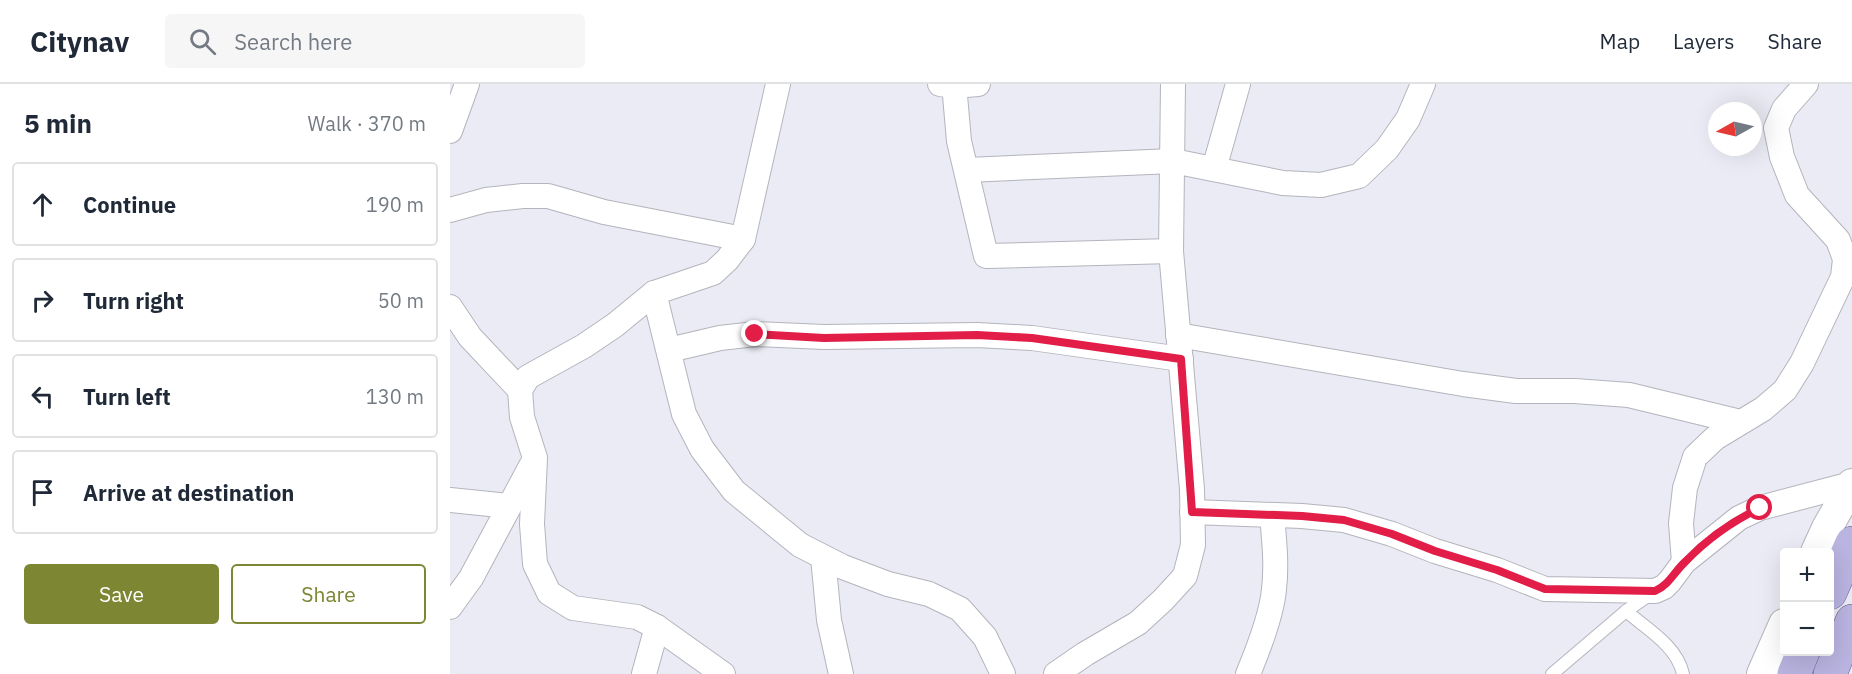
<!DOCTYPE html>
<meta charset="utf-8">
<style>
body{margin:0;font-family:"IBM Plex Sans",sans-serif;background:#f6f6f7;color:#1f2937}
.controls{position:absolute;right:18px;bottom:18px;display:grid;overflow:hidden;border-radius:6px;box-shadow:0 6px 24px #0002}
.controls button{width:54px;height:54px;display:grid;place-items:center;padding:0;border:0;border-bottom:2px solid #e0e1e3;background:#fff;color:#1f2937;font:30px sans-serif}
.compass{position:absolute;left:1258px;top:18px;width:54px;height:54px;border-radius:50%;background:#fff;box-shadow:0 6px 24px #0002;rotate:262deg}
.stop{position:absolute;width:18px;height:18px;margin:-14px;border:4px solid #e11d48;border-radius:50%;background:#fff}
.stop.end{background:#e11d48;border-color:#fff;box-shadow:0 2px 6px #0008}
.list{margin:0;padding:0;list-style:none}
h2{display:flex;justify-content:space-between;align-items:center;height:78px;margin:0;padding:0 24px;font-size:26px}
h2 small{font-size:20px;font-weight:400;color:#747a83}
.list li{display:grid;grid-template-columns:39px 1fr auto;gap:18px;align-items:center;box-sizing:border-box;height:84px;margin:0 12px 12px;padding:0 12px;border:2px solid #e0e1e3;border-radius:6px}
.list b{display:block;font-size:22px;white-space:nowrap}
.list em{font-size:20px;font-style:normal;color:#747a83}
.actions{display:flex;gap:12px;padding:18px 24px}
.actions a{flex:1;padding:14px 0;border:2px solid #7d8632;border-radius:6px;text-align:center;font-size:21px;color:#7d8632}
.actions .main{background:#7d8632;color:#fff}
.icon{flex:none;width:33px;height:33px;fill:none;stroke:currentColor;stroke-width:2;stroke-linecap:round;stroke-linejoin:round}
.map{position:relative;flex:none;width:1402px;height:590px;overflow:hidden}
header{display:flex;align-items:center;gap:36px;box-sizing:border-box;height:84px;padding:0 30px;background:#fff;border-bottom:2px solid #e0e1e3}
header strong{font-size:28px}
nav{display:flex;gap:33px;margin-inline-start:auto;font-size:21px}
.search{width:420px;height:54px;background:#f6f6f7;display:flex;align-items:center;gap:15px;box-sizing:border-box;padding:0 21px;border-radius:6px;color:#747a83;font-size:22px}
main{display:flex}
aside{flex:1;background:#fff}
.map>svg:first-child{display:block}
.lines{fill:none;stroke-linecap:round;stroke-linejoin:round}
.service-casing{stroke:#b4b4bd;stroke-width:14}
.minor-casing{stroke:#b4b4bd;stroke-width:26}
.tertiary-casing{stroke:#b4b4bd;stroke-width:32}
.primary-casing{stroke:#5f598b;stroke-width:34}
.service{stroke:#fff;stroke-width:12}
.minor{stroke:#fff;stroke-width:24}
.tertiary{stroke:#fff;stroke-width:30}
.primary{stroke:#b9b4e0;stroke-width:33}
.route{stroke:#e11d48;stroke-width:8}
</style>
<header>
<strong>Citynav</strong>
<div class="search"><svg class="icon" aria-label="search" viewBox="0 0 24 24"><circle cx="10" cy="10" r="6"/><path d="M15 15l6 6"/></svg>Search here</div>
<nav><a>Map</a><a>Layers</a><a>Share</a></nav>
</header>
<main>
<aside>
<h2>5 min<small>Walk · 370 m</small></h2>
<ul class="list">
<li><svg class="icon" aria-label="ahead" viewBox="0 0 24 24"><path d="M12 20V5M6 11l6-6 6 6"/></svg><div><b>Continue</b></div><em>190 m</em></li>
<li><svg class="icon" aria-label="right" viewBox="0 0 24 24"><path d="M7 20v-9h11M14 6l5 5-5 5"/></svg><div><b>Turn right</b></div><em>50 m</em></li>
<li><svg class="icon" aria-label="left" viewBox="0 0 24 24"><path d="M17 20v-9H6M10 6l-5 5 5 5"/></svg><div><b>Turn left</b></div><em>130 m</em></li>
<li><svg class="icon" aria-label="arrive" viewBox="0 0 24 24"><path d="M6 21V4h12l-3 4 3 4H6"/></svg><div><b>Arrive at destination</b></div></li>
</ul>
<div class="actions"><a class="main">Save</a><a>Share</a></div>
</aside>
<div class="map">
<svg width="1402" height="590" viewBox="0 0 1402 590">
<rect width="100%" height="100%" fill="#ebebf5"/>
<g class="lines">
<g class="service-casing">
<g id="service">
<path d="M1176,527C1197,545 1227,562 1233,590"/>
<polyline points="1102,590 1176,527 1202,509"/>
</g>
</g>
<g class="minor-casing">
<g id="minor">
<polyline points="490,0 504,2 528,0"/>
<polyline points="504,0 509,57 536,172 721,167"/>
<polyline points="0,47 17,0"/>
<polyline points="764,85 788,0"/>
<polyline points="517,86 723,77 833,99 871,101 909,92 937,65 958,35 973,0"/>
<polyline points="0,126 36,116 73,112 98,112 154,128 293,155"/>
<polyline points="204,209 234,330 252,365 284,407 350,461 393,483 438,500 479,510 510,525 535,553 553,590"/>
<polyline points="0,223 20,253 70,306"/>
<polyline points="728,251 1013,300 1066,307 1125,307 1179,311 1290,338"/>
<polyline points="219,266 270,254 305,250 374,253 527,251 582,254 731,275"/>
<polyline points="0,416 59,422"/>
<polyline points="742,428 852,432 894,436 942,450 985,467 1047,486 1095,505 1205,507 1214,503 1220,497 1234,478 1289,434 1310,424 1401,400"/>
<polyline points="373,473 379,536 391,590"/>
<polyline points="1234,478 1231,439 1235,404 1245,373 1265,354 1313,325 1335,306 1352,279 1393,193 1395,175 1388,156 1347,111 1332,73 1326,44 1334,25 1356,0"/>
<polyline points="0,523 21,494 81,382"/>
<polyline points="194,590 207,543"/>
<polyline points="273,590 207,543 187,533 123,524 99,509 85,480 82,440 85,374 72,333 70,306 78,293 134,262 165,241 204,209 263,189 277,176 293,155 328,0"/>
<polyline points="606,590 635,570 688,539 713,516 735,492 743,461 742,405 721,167 723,0"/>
<path d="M798,590C808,566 822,530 824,505C827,480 824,455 822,431"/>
</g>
</g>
<g class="tertiary-casing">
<g id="tertiary">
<polyline points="1366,468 1377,444 1402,400"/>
<polyline points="1312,590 1334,540"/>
</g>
</g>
<g class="primary-casing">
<g id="primary">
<polyline points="1380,509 1402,459"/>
<polyline points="1344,590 1353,568"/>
<polyline points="1380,590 1402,537"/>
</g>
</g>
<use href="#service" class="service"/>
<use href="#minor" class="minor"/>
<use href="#tertiary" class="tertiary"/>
<use href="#primary" class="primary"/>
</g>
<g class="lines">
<path class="route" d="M305,250L374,254L527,251L582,254L731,275L742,428L852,432L894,436L942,450L985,467L1047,486L1095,505L1205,507C1220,500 1224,488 1235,478C1256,456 1283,437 1310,424"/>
</g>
</svg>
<div class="controls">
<button>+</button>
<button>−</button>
</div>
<svg class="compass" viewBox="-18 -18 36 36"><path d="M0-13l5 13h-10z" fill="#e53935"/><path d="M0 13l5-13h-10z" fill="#747a83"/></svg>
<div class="stop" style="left:1310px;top:424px"></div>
<div class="stop end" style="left:305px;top:250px"></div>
</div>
</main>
